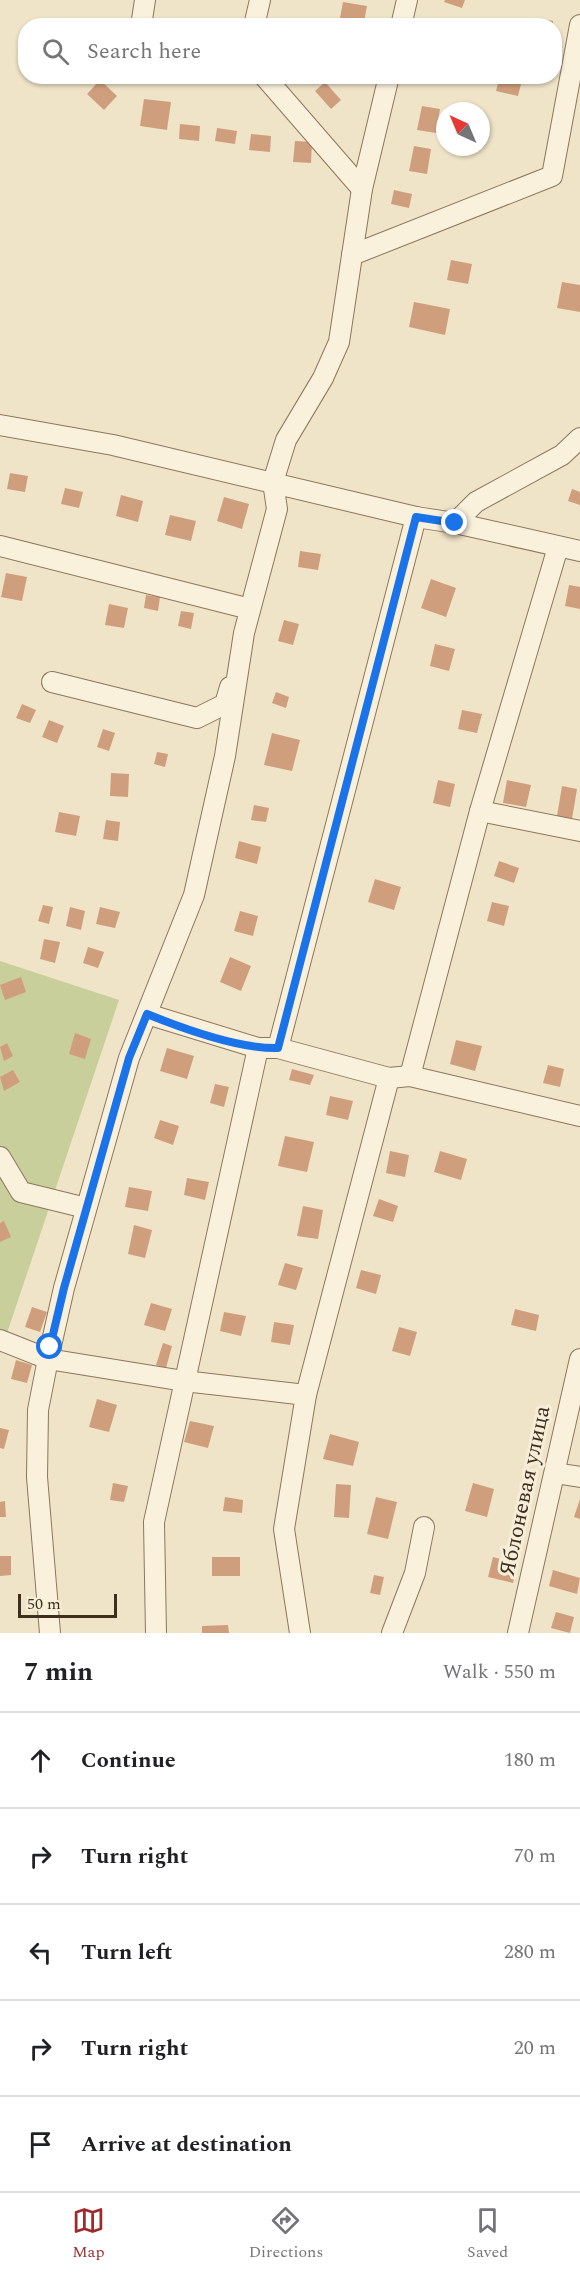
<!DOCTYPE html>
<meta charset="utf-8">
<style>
body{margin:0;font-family:Spectral,serif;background:#f2f2f2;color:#202124}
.compass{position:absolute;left:436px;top:102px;width:54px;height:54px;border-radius:50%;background:#fff;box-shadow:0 2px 4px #0004;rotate:316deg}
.scale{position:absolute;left:18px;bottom:15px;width:99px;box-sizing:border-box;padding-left:6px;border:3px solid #3d2e20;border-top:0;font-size:16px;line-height:21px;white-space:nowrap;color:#3d2e20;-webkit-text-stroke:4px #f7eed8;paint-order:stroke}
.stop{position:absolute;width:18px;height:18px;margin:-14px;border:4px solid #1a73e8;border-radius:50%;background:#fff}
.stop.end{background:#1a73e8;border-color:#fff;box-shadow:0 2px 6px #0008}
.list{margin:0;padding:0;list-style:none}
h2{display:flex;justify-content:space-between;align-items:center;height:78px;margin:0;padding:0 24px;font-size:26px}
h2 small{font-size:20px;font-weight:400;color:#757577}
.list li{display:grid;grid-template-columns:39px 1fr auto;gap:18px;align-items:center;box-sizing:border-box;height:96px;padding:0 24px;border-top:2px solid #e0e0e0}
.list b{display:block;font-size:22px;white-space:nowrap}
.list em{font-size:20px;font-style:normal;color:#757577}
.icon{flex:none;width:33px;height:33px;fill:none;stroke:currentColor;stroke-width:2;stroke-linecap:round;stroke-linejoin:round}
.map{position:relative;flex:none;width:580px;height:1633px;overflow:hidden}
.search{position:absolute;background:#fff;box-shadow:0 2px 4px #0004;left:18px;right:18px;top:18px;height:66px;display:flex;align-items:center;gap:15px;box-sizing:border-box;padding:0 21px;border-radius:24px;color:#757577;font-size:22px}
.sheet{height:558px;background:#fff}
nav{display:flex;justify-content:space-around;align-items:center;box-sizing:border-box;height:84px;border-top:2px solid #e0e0e0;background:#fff;font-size:16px;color:#757577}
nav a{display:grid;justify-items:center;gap:3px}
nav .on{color:#9e2a2b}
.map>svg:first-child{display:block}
.green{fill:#c9cf9b}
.building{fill:#cf9f7d}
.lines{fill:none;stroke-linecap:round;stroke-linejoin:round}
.minor-casing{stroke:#8d765c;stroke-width:22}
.minor{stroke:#faf1dc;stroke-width:20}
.route{stroke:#1a73e8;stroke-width:8}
.labels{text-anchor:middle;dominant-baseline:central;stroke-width:6;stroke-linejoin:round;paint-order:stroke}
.street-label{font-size:22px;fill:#3d2e20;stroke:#f7eed8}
</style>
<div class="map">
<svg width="580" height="1633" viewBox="0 0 580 1633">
<rect width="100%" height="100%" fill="#f0e4c8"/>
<polygon class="green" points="0,961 119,1000 0,1354"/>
<g class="building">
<polygon points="445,0 465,0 462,8 444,2"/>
<polygon points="343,2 367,6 364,22 340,18"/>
<polygon points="536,18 553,21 553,26 535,26"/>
<polygon points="500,76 523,76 518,96 496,91"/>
<polygon points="100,80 117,96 104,110 87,94"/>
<polygon points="325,82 341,100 331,109 315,91"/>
<polygon points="144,99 171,102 167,130 140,126"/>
<polygon points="422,106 440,109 436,133 417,130"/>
<polygon points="180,124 200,126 199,141 179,139"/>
<polygon points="217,128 237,131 235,144 215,141"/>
<polygon points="251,134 271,136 270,152 249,150"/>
<polygon points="295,141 312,142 311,163 293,162"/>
<polygon points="414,146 431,149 427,174 409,171"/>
<polygon points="394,190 412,194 409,208 391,204"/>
<polygon points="451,260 472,264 468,284 447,280"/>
<polygon points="562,282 580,285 580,312 557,308"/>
<polygon points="414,302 450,309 445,335 409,327"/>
<polygon points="10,473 28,476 25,492 7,489"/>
<polygon points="65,488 83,492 79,508 61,504"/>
<polygon points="572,489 580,492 580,505 568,501"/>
<polygon points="121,495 143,501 138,522 116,516"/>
<polygon points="224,497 249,504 242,529 217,521"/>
<polygon points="170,515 196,521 191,541 165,535"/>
<polygon points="300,551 321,554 318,570 298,567"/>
<polygon points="6,573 27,577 22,601 1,597"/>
<polygon points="431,579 456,588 446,617 421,608"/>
<polygon points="569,585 580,587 580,609 565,606"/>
<polygon points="146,595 160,597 158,611 144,608"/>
<polygon points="109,604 128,608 124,628 105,625"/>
<polygon points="181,611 194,613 191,629 178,626"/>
<polygon points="284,620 299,624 293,645 278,641"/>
<polygon points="435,644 455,649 449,671 430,666"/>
<polygon points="276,692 289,697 286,708 272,703"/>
<polygon points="22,704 36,710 30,723 16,718"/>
<polygon points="462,710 482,714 477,733 458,729"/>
<polygon points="49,720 64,726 57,743 42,737"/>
<polygon points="103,729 115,733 109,751 97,747"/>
<polygon points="272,733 300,740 292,771 264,765"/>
<polygon points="157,752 168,754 165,767 154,764"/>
<polygon points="111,773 129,774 128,797 110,796"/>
<polygon points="438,780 455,784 450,807 433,803"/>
<polygon points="507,780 531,785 526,807 503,803"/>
<polygon points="562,786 577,789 572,819 557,816"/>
<polygon points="254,805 269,808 266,822 251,820"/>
<polygon points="59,812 80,816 76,836 55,832"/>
<polygon points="106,820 120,822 118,841 103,839"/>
<polygon points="239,841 261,847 257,864 235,858"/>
<polygon points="499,861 519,868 514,883 494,876"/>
<polygon points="375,879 401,887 394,910 368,902"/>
<polygon points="492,902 509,906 504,926 487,921"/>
<polygon points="43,905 53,907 49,924 38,921"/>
<polygon points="70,907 85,911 81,930 66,926"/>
<polygon points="100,907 120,912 115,928 96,924"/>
<polygon points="240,911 258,916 253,936 234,931"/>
<polygon points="44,939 60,942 55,963 40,959"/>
<polygon points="88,947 104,952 98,968 83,963"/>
<polygon points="230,957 251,966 241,991 220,982"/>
<polygon points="21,977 26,992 5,1000 0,985"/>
<polygon points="75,1033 91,1039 85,1059 69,1054"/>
<polygon points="456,1040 482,1046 475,1071 450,1064"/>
<polygon points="7,1043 13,1056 4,1061 0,1047"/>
<polygon points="167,1048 194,1056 187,1079 160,1071"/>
<polygon points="548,1065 564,1069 560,1087 543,1083"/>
<polygon points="292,1069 314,1075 310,1085 289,1080"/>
<polygon points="13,1070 20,1082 4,1091 0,1077"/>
<polygon points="215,1084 229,1087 224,1107 210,1103"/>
<polygon points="330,1096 353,1101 348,1120 326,1115"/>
<polygon points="160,1120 179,1126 173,1145 154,1138"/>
<polygon points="285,1136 314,1142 307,1172 278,1166"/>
<polygon points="390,1151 409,1155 405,1177 386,1173"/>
<polygon points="440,1151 467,1159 461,1180 434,1172"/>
<polygon points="187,1178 209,1182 205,1200 184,1195"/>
<polygon points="129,1187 152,1191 148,1211 125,1207"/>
<polygon points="379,1199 398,1206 393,1222 373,1216"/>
<polygon points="303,1206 323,1210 318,1239 297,1236"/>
<polygon points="4,1221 11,1237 0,1242 0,1223"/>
<polygon points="134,1225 152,1230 145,1258 128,1254"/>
<polygon points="285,1263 303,1268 296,1290 278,1285"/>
<polygon points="361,1270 381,1275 376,1294 356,1288"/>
<polygon points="151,1303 172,1309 165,1331 144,1325"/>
<polygon points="32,1307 47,1312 40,1332 25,1327"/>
<polygon points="515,1309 539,1315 536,1331 511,1325"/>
<polygon points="224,1312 246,1316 241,1336 220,1331"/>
<polygon points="274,1322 294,1325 290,1345 271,1342"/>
<polygon points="399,1327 417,1332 410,1356 392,1351"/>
<polygon points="163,1343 172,1346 166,1368 156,1365"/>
<polygon points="16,1360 32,1365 27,1383 11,1379"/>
<polygon points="97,1399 117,1405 109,1432 89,1427"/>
<polygon points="190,1421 214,1426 208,1448 184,1442"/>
<polygon points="0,1428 9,1430 4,1449 0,1448"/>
<polygon points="330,1434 359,1442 353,1466 323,1459"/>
<polygon points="113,1483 128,1486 124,1502 110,1500"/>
<polygon points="473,1483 494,1489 487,1517 465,1511"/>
<polygon points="336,1484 351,1485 349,1518 334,1517"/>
<polygon points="225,1497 243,1500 242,1513 223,1511"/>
<polygon points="376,1497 397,1502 388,1539 367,1534"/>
<polygon points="580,1499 580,1519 574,1517"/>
<polygon points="5,1501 6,1517 0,1517 0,1502"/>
<polygon points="0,1556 11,1556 11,1575 0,1576"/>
<rect x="212" y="1557" width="28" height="19"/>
<polygon points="493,1557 518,1564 513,1583 488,1577"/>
<polygon points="553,1570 580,1578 577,1594 549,1586"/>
<polygon points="374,1575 384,1577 380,1595 370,1593"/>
<polygon points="556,1612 574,1617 570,1633 551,1628"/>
<polygon points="228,1625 229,1633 202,1633 202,1626"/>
</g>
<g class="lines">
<g class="minor-casing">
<g id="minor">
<polyline points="141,26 145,0"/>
<polyline points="254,26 260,0"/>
<polyline points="401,26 407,0"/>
<polyline points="264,76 362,189"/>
<polyline points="352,255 552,176 580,25"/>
<polyline points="0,425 113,445 416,517 455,523 580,551"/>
<polyline points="455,523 476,502 562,455 580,438"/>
<polyline points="0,546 250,609"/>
<polyline points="52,682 197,718 225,704 230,687"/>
<polyline points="480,811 580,831"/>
<polyline points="147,1014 258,1048 278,1048 389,1078 410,1076 580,1116"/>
<polyline points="278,1048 416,517"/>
<polyline points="410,1076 480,811 558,547"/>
<polyline points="0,1157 21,1192 86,1208"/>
<polyline points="0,1340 48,1359 184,1381 306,1395"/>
<polyline points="555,1473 580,1477"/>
<polyline points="50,1633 37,1477 38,1410 48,1359 64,1288 129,1058 194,895 225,756 244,633 277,509 273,482 286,440 323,378 339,342 362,189 389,76"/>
<polyline points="156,1633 154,1522 258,1048"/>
<polyline points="300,1633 284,1529 306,1395 389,1078"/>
<polyline points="392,1633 415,1573 424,1527"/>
<polyline points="518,1633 580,1359"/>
</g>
</g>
<use href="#minor" class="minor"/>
</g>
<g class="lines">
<path class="route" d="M50,1347L64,1288L129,1058L147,1014C184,1029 238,1049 278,1048L416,517L455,523"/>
</g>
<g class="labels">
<g class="street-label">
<text transform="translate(525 1491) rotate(-78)">Яблоневая улица</text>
</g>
</g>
</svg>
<svg class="compass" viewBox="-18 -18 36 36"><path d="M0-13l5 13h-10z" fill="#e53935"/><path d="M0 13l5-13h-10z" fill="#757577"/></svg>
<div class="scale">50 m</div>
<div class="stop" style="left:50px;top:1347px"></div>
<div class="stop end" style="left:455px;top:523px"></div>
<div class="search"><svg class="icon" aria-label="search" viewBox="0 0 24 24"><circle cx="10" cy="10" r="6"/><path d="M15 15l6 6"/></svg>Search here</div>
</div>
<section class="sheet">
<h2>7 min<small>Walk · 550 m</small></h2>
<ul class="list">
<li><svg class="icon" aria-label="ahead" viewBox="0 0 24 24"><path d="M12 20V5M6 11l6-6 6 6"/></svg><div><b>Continue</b></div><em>180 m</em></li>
<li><svg class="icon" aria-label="right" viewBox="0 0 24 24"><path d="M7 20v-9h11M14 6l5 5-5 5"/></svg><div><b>Turn right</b></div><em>70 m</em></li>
<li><svg class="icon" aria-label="left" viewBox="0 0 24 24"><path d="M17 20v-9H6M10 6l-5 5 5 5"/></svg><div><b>Turn left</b></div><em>280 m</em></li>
<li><svg class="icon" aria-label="right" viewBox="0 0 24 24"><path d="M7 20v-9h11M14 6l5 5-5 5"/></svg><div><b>Turn right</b></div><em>20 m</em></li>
<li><svg class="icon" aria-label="arrive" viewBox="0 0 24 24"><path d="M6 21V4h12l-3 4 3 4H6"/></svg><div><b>Arrive at destination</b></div></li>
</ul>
</section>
<nav>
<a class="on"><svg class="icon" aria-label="map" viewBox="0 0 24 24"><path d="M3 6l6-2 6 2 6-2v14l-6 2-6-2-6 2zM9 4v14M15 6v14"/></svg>Map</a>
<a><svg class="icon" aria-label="directions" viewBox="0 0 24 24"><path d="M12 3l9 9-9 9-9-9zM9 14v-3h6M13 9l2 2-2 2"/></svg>Directions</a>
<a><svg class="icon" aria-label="saved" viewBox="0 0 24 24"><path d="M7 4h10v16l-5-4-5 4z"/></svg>Saved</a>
</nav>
